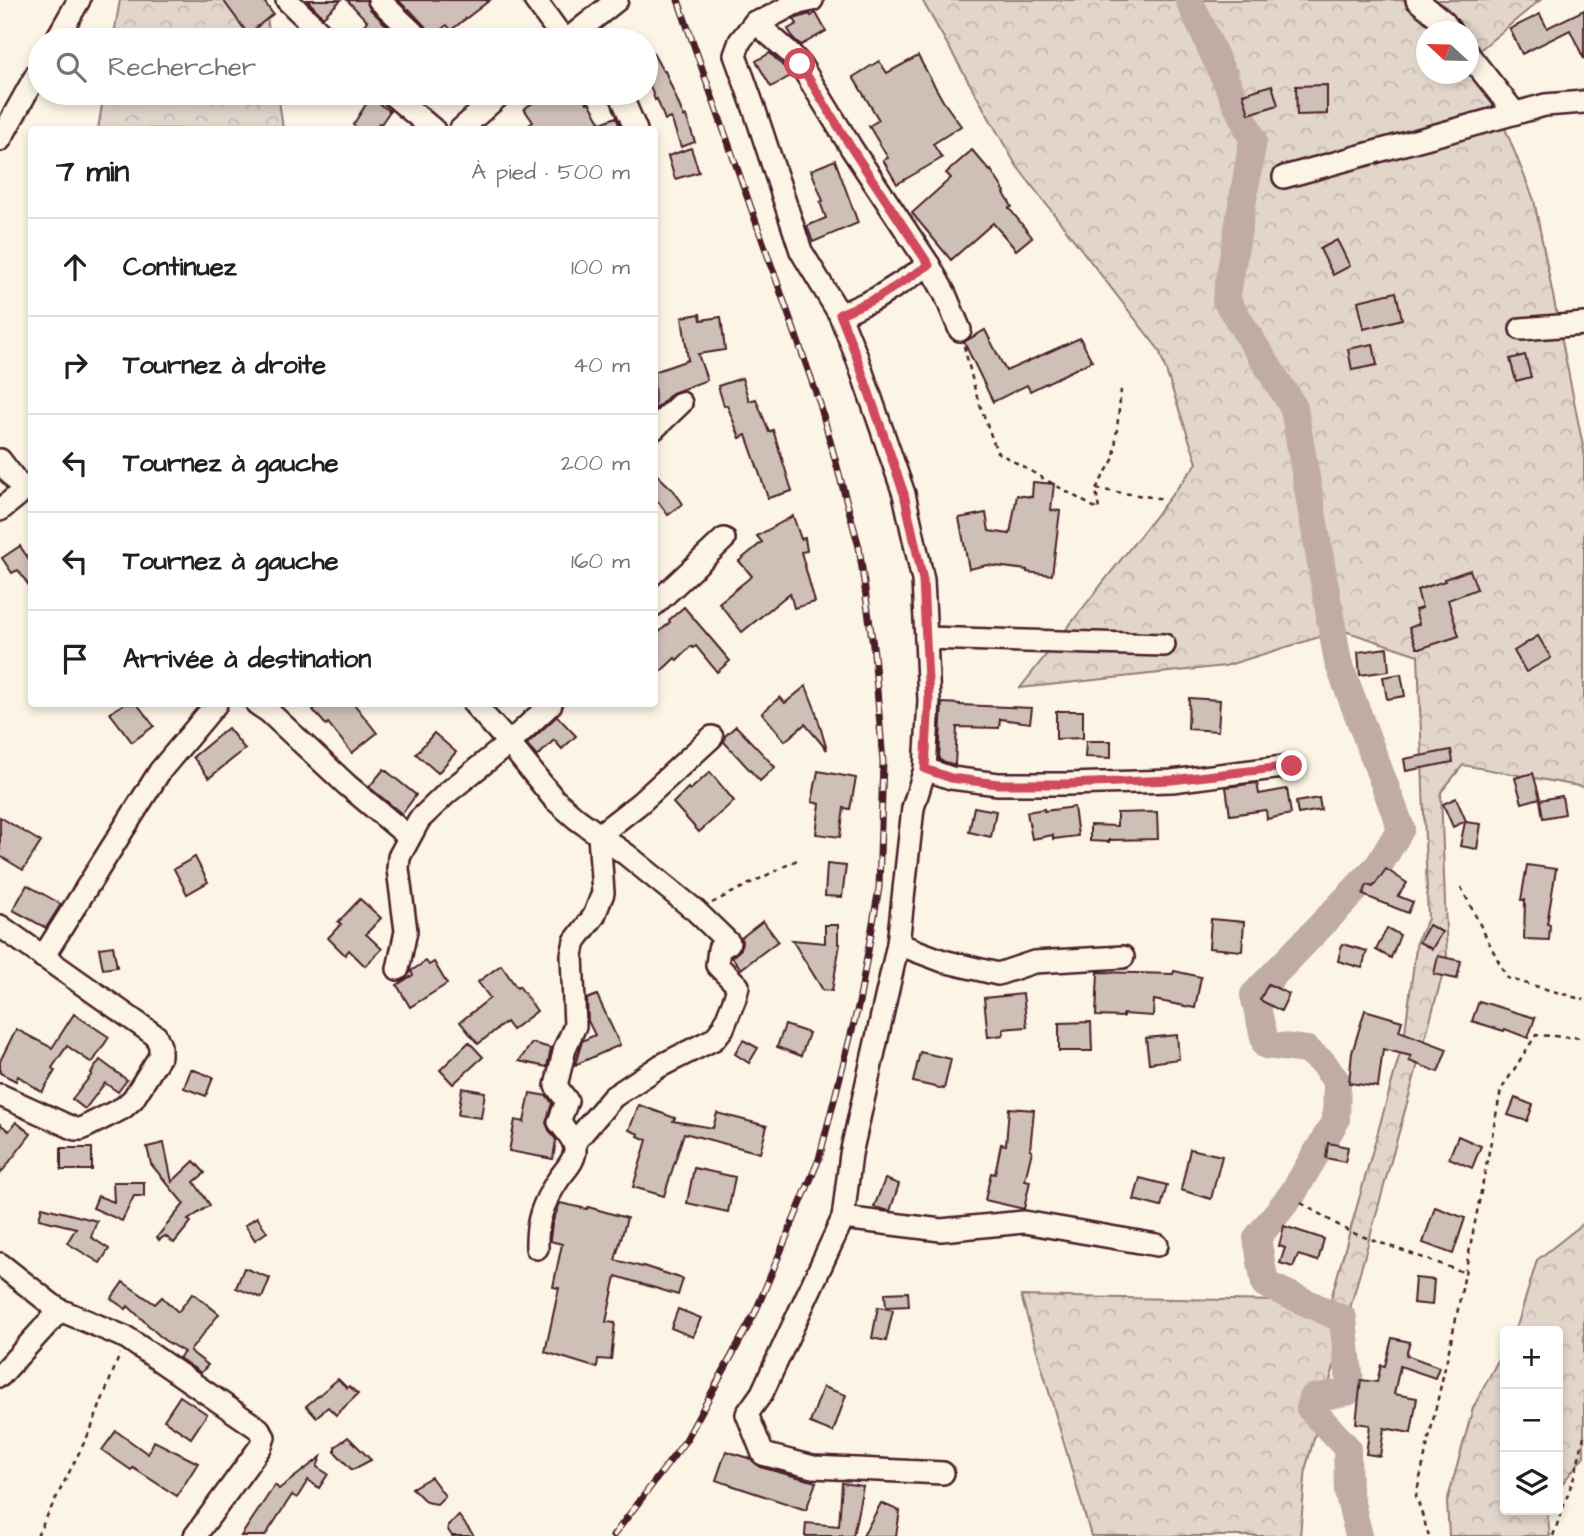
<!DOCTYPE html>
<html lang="fr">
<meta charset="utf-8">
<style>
body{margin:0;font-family:"Architects Daughter",sans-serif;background:#f6f6f6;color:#202124}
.controls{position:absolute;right:21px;bottom:21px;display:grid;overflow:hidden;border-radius:7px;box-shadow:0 4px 10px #0003}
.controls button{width:63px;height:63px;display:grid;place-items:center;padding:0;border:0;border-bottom:2px solid #e0e0e0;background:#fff;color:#202124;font:35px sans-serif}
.compass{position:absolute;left:1416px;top:21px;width:63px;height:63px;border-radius:50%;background:#fff;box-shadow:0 4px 10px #0003;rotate:292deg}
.stop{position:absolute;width:21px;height:21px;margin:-16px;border:5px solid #d1495b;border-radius:50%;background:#fff}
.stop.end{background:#d1495b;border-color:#fff;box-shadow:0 2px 7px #0008}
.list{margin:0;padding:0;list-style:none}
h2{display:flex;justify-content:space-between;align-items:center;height:91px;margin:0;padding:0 28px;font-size:30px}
h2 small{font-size:23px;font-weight:400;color:#757577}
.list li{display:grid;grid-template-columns:46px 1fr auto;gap:21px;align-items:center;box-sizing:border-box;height:98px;padding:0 28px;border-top:2px solid #e0e0e0}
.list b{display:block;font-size:26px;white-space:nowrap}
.list em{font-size:23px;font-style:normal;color:#757577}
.icon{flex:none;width:38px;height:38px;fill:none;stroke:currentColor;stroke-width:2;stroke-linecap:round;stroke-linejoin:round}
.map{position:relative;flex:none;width:1584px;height:1536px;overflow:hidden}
.search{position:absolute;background:#fff;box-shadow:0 4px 10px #0003;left:28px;top:28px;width:630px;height:77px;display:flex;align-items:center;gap:18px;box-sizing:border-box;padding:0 24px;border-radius:38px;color:#757577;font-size:26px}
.panel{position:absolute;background:#fff;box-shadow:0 4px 10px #0003;left:28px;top:126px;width:630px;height:581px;border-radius:7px}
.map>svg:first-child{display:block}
.forest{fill:url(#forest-crowns);stroke:#967a7a;stroke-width:2;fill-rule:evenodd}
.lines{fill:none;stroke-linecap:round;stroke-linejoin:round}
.river{stroke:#c0aca5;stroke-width:28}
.building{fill:#cfc0b7;stroke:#4a1f2b;stroke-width:2}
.minor-casing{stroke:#4a1f2b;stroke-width:26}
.path{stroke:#4a1f2b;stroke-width:2.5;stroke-dasharray:5 5;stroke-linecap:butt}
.minor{stroke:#fcf5e5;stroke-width:21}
.rail-casing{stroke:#4a1f2b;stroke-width:7}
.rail{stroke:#fcf5e5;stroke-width:4.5;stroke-dasharray:13;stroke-linecap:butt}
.route{stroke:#d1495b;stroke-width:9}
</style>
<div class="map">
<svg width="1584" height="1536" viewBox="0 0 1584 1536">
<defs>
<pattern id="forest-crowns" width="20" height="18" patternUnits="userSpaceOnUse" patternTransform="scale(1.75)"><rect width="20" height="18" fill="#e2d5ca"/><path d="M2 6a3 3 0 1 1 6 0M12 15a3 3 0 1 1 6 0" fill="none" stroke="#c3b6ae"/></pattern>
</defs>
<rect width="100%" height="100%" fill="#fcf5e5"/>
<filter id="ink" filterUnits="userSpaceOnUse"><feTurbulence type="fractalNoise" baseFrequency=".0143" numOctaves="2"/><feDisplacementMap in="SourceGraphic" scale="14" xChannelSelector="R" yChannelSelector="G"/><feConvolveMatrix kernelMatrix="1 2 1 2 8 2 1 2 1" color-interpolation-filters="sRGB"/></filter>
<g filter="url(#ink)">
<g class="forest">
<polygon points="120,0 265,0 270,40 113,40"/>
<path d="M922,0H1540L1475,54L1534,200L1584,451V787L1463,765L1441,792L1447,959L1306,1467L1300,1536H1091L1021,1296L1330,1302L1404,1039L1417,940L1428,919L1418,655L1342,630L1225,666L1020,688L1197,463L1159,350L1016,165ZM1426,32H1468V74H1426Z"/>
<polygon points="104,93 278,93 283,129 98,129"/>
<polygon points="1584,1223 1584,1456 1558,1489 1558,1331 1513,1331 1518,1323 1537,1260"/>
<polygon points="1505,1347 1505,1510 1547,1510 1550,1536 1449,1536 1447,1502 1473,1408"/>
</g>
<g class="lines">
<polyline class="river" points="1189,0 1253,140 1226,300 1294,408 1338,662 1401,828 1379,865 1254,995 1266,1045 1307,1050 1323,1063 1337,1082 1336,1120 1293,1193 1257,1238 1265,1284 1343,1319 1350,1383 1347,1392 1312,1398 1310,1408 1347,1448 1348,1491 1359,1536"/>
</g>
<g class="building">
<polygon points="223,0 263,0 273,14 248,34"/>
<polygon points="307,0 341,0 323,17"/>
<polygon points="347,0 366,0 370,9 390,29 379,40 364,25 367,21"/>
<polygon points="398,0 490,0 451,30 447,25 433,35 409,9 408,10"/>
<polygon points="1584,10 1584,59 1570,30 1522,54 1510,29 1540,14 1547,28"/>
<polygon points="816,13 826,31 801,45 794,39 788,29 797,24 794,19 810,14 811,16"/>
<polygon points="646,41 663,71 665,71 684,117 686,116 695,142 681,147 671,118 665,120 657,99 655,100 646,74"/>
<polygon points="770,53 792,75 771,87 756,61"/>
<polygon points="918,56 943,101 961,126 933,144 942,158 897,184 883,160 888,158 869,126 879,120 853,77 879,61 887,73"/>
<polygon points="1272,85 1278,105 1249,114 1243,94"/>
<polygon points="1327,85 1327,114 1297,115 1296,86"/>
<polygon points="547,93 583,93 587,103 589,102 601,123 616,117 621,130 522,130 533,122 524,109"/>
<polygon points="370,98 390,111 381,124 379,123 375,130 360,130 353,125"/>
<polygon points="691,148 699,172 675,179 668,156"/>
<polygon points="972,150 990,171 991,170 1005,192 1004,193 1012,207 1009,208 1032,237 1016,250 993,223 951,260 912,213 951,178 946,173"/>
<polygon points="835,160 858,223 813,242 807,226 826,218 820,202 823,201 811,170"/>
<polygon points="1337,240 1350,266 1333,275 1320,249"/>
<polygon points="1396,292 1402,319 1364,329 1358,301"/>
<polygon points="700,314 701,320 721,317 725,350 698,354 707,380 672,393 655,410 654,372 688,360 682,317"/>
<polygon points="985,330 1006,371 1080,338 1092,361 1030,391 1027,385 993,402 964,342"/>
<polygon points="1373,344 1377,365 1352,370 1348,349"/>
<polygon points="1525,355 1531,377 1516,381 1510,359"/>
<polygon points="742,378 749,401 756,399 769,432 773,430 792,491 768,498 746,435 740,438 727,405 724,406 718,386"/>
<polygon points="654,472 674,491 683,504 668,515 654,496"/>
<polygon points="1033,482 1054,484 1051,510 1060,511 1052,575 1027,572 1027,570 987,565 969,569 959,518 986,513 989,531 1010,534 1017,495 1032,497"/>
<polygon points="793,516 801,539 805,538 807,551 801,552 815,602 794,608 790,593 742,632 719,603 752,576 739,561 762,542 757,536"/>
<polygon points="20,546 32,564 32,590 18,570 12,573 2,558"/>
<polygon points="1470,570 1477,589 1448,600 1459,636 1422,648 1417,648 1409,628 1419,624 1415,610 1422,608 1417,590 1445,581 1444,579"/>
<polygon points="684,607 730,661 717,672 696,646 693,648 691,646 677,660 675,658 654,678 654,637 670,622 669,620"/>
<polygon points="1538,636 1551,658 1526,672 1514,651"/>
<polygon points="1387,648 1389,671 1360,675 1358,652"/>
<polygon points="1401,674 1405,696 1387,699 1383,677"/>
<polygon points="806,686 815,709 827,750 805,724 785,741 762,713 780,697 785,703"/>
<polygon points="1189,698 1220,700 1218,731 1188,729"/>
<polygon points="942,703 960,704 960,705 1032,708 1030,723 1000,719 999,728 957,727 955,765 939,760"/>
<polygon points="124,704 137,704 154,726 132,742 110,713"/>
<polygon points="320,704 354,704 377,733 352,753 328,723 326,725 313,710"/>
<polygon points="1056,711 1083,711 1083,738 1056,739"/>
<polygon points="557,716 576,736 562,749 554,740 537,757 527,744"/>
<polygon points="736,726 775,767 760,781 724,742 725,736"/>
<polygon points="228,728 245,749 209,778 193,757"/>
<polygon points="434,733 456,752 438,773 416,754"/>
<polygon points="1086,741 1111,741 1111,758 1085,757"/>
<polygon points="1451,750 1453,762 1406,771 1404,759"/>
<polygon points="384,769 416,795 402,814 369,787"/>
<polygon points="818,771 856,778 850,809 844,808 840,837 816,834 820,804 812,802"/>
<polygon points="710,772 734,801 699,832 673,803 688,788 690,790"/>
<polygon points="1533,773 1540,798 1522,803 1515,778"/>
<polygon points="1257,783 1259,794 1287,789 1291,814 1267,819 1266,810 1230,815 1226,787"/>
<polygon points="1562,796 1565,814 1543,818 1540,800"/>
<polygon points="1319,798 1321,810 1298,814 1296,802"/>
<polygon points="1456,798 1466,821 1453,827 1443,804"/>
<polygon points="974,807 996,811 991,837 969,832"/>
<polygon points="1074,807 1078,836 1053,839 1053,835 1032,839 1027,812 1044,809 1044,811"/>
<polygon points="1157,812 1158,839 1109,840 1109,842 1090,841 1090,825 1117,826 1117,813"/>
<polygon points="0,817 41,842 23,870 0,856"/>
<polygon points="1465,822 1481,824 1477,849 1460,846"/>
<polygon points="195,857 208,882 187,894 174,869"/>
<polygon points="827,864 846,866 842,897 825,896"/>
<polygon points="1527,865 1556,869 1547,924 1550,924 1549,940 1524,939 1525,900 1521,900"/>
<polygon points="1386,869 1407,883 1398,896 1413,902 1408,913 1363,895 1367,885 1373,887"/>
<polygon points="27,885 61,904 46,928 13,910"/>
<polygon points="360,899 381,918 366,934 382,949 365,966 349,950 345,955 328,938 341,924 338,922"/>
<polygon points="1211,919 1244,922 1242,951 1209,948"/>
<polygon points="763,921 778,941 741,969 732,957 741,949 742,941 741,938"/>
<polygon points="825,925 838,925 838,944 840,944 832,991 823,990 792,940 825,943"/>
<polygon points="1429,925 1442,932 1432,949 1419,942"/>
<polygon points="1387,928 1400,935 1391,958 1376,950"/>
<polygon points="1342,944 1367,951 1362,968 1338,961"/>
<polygon points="113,946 117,967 103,969 99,948"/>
<polygon points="1438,956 1461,961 1457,979 1434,974"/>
<polygon points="426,961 429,965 434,962 447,984 410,1007 397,985 413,975 411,971"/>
<polygon points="501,965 517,988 519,986 537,1011 512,1030 506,1022 478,1044 460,1022 490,998 478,982"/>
<polygon points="1174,971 1201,977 1195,1008 1154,1000 1153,1016 1123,1014 1123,1017 1096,1016 1098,972 1173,974"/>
<polygon points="1268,984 1289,994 1281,1011 1260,1000"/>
<polygon points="1023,994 1027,1027 1003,1029 1003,1035 988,1037 984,998"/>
<polygon points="597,995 620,1045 575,1065 582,1041 595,1035 588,1021 587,999"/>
<polygon points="1479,1001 1535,1018 1528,1038 1505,1029 1504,1031 1472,1021"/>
<polygon points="1365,1010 1402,1021 1399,1031 1447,1049 1438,1072 1409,1061 1411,1056 1383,1049 1378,1087 1349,1083 1352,1053"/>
<polygon points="74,1014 109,1037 92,1063 67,1046 52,1068 55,1071 42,1092 18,1076 16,1081 0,1073 0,1061 16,1029 52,1048"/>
<polygon points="1091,1022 1092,1051 1059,1051 1059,1023"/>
<polygon points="785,1025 809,1033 801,1056 777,1047"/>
<polygon points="1177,1035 1179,1059 1149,1063 1146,1038"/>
<polygon points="743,1040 758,1048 749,1063 735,1054"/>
<polygon points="469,1042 483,1057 453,1084 440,1070"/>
<polygon points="532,1043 551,1048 547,1067 519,1061"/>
<polygon points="920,1052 951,1059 944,1089 913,1082"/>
<polygon points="100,1060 127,1080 118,1092 105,1083 85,1109 72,1099 92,1074 91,1073"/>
<polygon points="191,1069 213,1077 206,1096 184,1088"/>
<polygon points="462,1088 485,1092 481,1118 458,1115"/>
<polygon points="530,1093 547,1096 552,1103 546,1123 549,1130 556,1140 553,1159 509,1151 515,1120 524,1122"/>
<polygon points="1515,1098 1533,1105 1527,1121 1508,1115"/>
<polygon points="639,1105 675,1118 673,1121 713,1128 717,1113 767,1126 760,1153 684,1133 664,1196 633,1187 647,1140 638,1136 639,1134 629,1130"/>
<polygon points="1009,1108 1034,1110 1030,1150 1032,1151 1025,1180 1030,1181 1024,1209 985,1200 991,1173 995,1174 1001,1144 1006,1145"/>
<polygon points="16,1122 31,1134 0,1174 0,1124 9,1131"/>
<polygon points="1458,1136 1481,1146 1472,1168 1449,1158"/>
<polygon points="164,1143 172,1182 194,1161 205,1173 194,1182 210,1205 188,1220 191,1222 174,1243 165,1236 159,1240 157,1237 184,1204 151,1164 147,1147"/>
<polygon points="1328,1143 1348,1147 1345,1162 1326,1158"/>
<rect x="61" y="1148" width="31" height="22"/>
<polygon points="1190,1149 1222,1156 1211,1199 1181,1190"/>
<polygon points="694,1168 735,1177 728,1212 687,1203"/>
<polygon points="1140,1178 1167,1185 1161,1207 1134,1200"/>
<polygon points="885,1179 899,1184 890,1211 874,1207"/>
<polygon points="113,1182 144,1182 144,1196 134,1196 122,1221 93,1208 98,1196 114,1202"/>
<polygon points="560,1203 587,1209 588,1207 627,1218 615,1260 642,1267 643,1266 683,1279 678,1295 616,1276 606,1322 615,1323 611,1360 598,1359 597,1368 545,1352 559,1288 553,1287 562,1244 550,1241 550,1239 552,1224"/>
<polygon points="42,1207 97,1221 91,1237 109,1249 100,1263 67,1243 76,1228 39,1219"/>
<polygon points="1435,1207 1465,1218 1453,1254 1423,1243"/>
<polygon points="257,1217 267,1232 255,1240 245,1225"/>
<polygon points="1284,1226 1324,1239 1318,1261 1298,1255 1293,1267 1280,1263 1285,1248 1279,1246"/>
<polygon points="244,1268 270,1278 262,1298 236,1288"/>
<polygon points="1415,1278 1434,1280 1432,1305 1413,1303"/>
<polygon points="123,1282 155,1304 162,1297 178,1312 193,1293 219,1314 190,1351 208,1365 201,1373 179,1358 184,1352 164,1340 128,1306 126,1309 111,1299"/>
<polygon points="908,1292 909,1306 886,1307 885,1293"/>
<polygon points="878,1307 893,1310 886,1341 872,1338"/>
<polygon points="678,1309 701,1318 693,1337 671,1328"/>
<polygon points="1392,1338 1410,1342 1406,1355 1439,1367 1435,1378 1400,1366 1394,1394 1417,1398 1411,1433 1384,1428 1380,1456 1366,1454 1370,1425 1356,1423 1361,1380 1377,1382 1381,1365 1385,1366"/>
<polygon points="338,1379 347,1388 349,1386 358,1394 336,1415 328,1407 316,1417 306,1406"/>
<polygon points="823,1387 846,1395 833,1432 810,1423"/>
<polygon points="180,1396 207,1414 191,1438 164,1420"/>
<polygon points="116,1431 148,1454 154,1441 198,1463 177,1496 133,1468 131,1470 102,1450"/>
<polygon points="348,1437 371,1460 352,1470 335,1452 335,1447"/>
<polygon points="726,1451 751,1459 760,1467 816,1482 806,1510 716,1480"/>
<polygon points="321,1457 317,1467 328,1474 319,1488 308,1480 297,1498 292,1495 265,1536 241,1536 275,1485 279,1489"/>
<polygon points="431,1477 445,1496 437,1504 426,1502 412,1488"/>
<polygon points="842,1483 863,1486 853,1536 805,1536 806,1523 839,1526"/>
<polygon points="881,1503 900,1511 896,1536 863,1536"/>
<polygon points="459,1516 474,1536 452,1536 448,1530 448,1525"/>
</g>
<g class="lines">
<g class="minor-casing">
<g id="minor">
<polyline points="287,0 328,40"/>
<polyline points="379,0 421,40"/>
<polyline points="535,0 564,40"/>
<polyline points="812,0 794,4 764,20 755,22 740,41 735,55 755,111 801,251 840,315 856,355 904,494 923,580 929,700 925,769 913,808 898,944 851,1154 843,1218 762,1393 747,1414 763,1454 813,1467 943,1473"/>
<polyline points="1417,0 1444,22 1451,32"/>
<polyline points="755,22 789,52 800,64 852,149 929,265 945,294 960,330"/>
<polyline points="56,40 79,0"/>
<polyline points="567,40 617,0"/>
<polyline points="1468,54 1515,113"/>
<polyline points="390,93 434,130"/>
<polyline points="620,93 636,130"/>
<polyline points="460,130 502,93"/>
<polyline points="0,140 40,68"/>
<polyline points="1284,177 1545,105 1584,102"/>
<polyline points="840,315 877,298 929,265"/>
<polyline points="1521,329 1584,324"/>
<polyline points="654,429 681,403"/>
<polyline points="0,460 23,490"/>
<polyline points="0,510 32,484"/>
<polyline points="654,605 724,539"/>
<polyline points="926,638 1164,645"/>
<polyline points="257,704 269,712 347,785 409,837"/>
<polyline points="474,704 509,743 554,799 577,819 627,855 696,911 729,943 719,949 717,965 738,986 735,998 723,1028 714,1039 660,1066 613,1097 574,1143"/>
<polyline points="925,769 951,778 998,784 1067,784 1172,781 1291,766"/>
<polyline points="0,926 156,1036 160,1046 160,1056 133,1099 123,1108 81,1129 75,1129 0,1095"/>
<polyline points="898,944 943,961 998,974 1034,962 1123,957"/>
<polyline points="43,957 160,771 216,704"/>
<polyline points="398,969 406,931 398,869 399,857 419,820 447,793 509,743 551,704"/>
<polyline points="843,1218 941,1230 1024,1222 1157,1245"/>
<path d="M537,1248C536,1221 543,1203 558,1180C564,1171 574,1162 575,1151C576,1140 565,1130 559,1122L567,1101L556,1086L565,1048L575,1026L572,955L575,941L594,916L603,893L599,835L640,803L712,737"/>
<polyline points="0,1264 51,1304 60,1310 127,1338 259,1429 264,1437 261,1446 195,1536"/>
<polyline points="0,1376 60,1310"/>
</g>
</g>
<g class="path">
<polyline points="964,346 976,394 997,452 1099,510 1096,489 1164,499"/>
<polyline points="1096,489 1114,458 1121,390"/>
<polyline points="1461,887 1507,978 1584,1000"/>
<polyline points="712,903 799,859"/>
<polyline points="1301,1203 1350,1232 1466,1273"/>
<polyline points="37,1536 91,1429 120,1354"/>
<polyline points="1429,1536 1416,1496 1457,1314 1501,1090 1536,1035 1584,1038"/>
<polyline points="1553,1536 1576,1471 1584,1436"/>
</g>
<use href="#minor" class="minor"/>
<g class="rail-casing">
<polyline id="rail" points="613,1536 686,1440 755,1313 819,1159 859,1003 879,888 883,762 874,653 859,547 820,404 678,0"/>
</g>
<use href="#rail" class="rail"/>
</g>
</g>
<g class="lines" filter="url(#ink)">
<polyline class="route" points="800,64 852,149 929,265 877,298 840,314 856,355 904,494 923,580 929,700 925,769 951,778 998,784 1067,784 1172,780 1292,766"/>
</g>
</svg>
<div class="controls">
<button>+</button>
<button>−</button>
<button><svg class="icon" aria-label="layers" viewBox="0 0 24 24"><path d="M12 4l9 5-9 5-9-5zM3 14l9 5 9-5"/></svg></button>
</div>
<svg class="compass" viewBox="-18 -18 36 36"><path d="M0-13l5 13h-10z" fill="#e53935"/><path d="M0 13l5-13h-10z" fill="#757577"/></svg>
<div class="stop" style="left:800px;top:64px"></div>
<div class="stop end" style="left:1292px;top:766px"></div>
<div class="search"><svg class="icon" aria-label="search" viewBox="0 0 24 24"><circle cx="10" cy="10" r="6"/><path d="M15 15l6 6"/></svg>Rechercher</div>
<section class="panel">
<h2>7 min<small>À pied · 500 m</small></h2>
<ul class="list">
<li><svg class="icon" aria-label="ahead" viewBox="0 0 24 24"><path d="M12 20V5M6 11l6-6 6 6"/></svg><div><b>Continuez</b></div><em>100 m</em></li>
<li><svg class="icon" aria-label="right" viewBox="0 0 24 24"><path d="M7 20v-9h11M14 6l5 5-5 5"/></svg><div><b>Tournez à droite</b></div><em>40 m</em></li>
<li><svg class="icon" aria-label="left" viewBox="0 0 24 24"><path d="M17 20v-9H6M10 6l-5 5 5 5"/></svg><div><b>Tournez à gauche</b></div><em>200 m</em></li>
<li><svg class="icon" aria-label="left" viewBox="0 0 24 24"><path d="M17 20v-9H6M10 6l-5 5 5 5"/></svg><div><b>Tournez à gauche</b></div><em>160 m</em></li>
<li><svg class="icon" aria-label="arrive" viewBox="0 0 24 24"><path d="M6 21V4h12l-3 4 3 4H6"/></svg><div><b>Arrivée à destination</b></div></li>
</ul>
</section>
</div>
